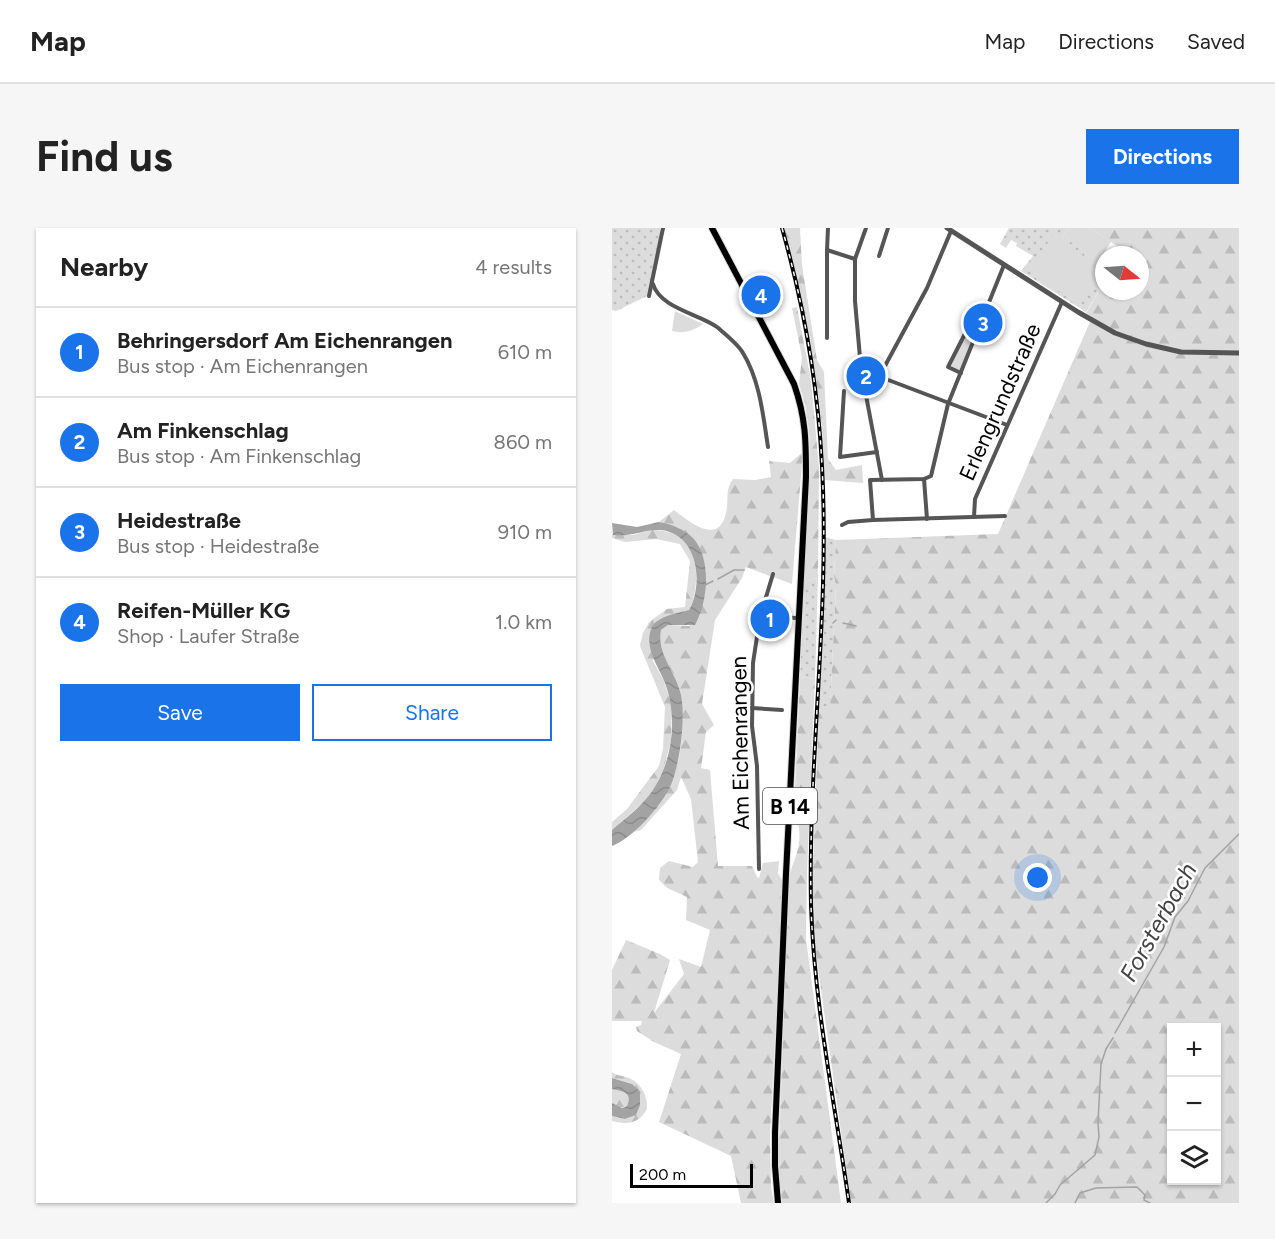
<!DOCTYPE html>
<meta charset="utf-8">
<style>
body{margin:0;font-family:Figtree,sans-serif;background:#f6f6f6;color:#222}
.controls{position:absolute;right:18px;bottom:18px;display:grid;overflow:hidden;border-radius:0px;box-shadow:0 2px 4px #0004}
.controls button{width:54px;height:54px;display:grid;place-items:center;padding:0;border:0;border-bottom:2px solid #e0e0e0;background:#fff;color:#222;font:30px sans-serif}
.compass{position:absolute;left:483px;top:18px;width:54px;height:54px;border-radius:50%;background:#fff;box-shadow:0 2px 4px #0004;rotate:107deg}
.scale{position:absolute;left:18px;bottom:15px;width:123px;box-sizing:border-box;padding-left:6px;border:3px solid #000;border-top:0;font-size:16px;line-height:21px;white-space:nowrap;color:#000;-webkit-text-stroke:4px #fff;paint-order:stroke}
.you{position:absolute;left:426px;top:650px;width:21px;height:21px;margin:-15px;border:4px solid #fff;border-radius:50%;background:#1a73e8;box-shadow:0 0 0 9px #1a73e833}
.badge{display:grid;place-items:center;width:39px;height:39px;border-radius:50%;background:#1a73e8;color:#fff;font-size:20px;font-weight:700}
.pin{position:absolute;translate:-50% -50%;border:3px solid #fff;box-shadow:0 2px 6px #0006}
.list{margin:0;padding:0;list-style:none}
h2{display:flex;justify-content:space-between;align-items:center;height:78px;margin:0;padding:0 24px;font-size:26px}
h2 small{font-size:20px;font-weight:400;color:#767676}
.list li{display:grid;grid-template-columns:39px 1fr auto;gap:18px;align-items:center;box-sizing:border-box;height:90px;padding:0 24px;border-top:2px solid #e0e0e0}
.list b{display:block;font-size:22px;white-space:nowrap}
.list p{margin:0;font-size:20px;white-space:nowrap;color:#767676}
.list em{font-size:20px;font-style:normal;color:#767676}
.actions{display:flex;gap:12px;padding:18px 24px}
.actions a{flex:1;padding:14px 0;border:2px solid #1a73e8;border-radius:0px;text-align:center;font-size:21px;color:#1a73e8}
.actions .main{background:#1a73e8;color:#fff}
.icon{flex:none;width:33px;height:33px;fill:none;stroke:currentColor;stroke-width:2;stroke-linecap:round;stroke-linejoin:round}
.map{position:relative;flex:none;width:627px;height:975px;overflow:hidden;border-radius:0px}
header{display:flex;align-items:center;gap:36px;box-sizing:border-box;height:84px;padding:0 30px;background:#fff;border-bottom:2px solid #e0e0e0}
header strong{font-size:28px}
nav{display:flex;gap:33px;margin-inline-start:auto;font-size:21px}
.intro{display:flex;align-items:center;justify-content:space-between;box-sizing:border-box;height:144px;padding:0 36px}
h1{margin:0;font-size:42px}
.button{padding:15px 27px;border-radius:0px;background:#1a73e8;color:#fff;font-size:21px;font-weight:700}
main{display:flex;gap:36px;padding:0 36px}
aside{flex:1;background:#fff;border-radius:0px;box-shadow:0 2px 4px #0004}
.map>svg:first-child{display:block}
.grass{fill:url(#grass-dots)}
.forest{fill:url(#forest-firs);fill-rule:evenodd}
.park{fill:#dcdcdc}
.water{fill:url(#water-waves)}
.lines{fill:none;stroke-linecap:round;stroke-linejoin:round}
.stream{stroke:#a3a3a3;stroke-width:1.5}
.primary-casing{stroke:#dbdbdb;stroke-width:8}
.minor{stroke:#555;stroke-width:4}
.tertiary{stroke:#555;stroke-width:5}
.primary{stroke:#000;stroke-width:6}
.rail-casing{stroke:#000;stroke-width:4}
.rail{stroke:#fff;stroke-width:1.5;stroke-dasharray:4.5;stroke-linecap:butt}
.labels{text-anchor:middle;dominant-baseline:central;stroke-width:5;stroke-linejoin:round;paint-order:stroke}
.shield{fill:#fff;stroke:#4c4c4c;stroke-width:1.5}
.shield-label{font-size:21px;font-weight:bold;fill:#000}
.street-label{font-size:22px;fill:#000;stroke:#fff}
.water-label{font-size:24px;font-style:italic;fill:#444;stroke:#fff}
</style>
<header>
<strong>Map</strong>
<nav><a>Map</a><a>Directions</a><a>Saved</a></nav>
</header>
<div class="intro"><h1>Find us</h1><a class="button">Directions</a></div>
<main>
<aside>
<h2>Nearby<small>4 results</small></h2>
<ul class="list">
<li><span class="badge">1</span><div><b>Behringersdorf Am Eichenrangen</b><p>Bus stop · Am Eichenrangen</p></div><em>610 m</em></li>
<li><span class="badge">2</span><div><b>Am Finkenschlag</b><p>Bus stop · Am Finkenschlag</p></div><em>860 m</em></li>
<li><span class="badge">3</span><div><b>Heidestraße</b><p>Bus stop · Heidestraße</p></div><em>910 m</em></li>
<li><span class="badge">4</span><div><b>Reifen-Müller KG</b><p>Shop · Laufer Straße</p></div><em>1.0 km</em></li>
</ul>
<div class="actions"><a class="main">Save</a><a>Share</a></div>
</aside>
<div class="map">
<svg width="627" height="975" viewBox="0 0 627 975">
<defs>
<pattern id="grass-dots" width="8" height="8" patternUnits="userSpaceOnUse" patternTransform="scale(1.5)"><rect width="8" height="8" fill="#dcdcdc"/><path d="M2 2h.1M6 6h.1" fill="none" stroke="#bbb" stroke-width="1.8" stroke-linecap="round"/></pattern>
<pattern id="forest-firs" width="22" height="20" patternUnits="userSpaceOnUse" patternTransform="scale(1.5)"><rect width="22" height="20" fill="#dcdcdc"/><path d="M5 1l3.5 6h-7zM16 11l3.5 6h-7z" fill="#bbb"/></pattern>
<pattern id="water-waves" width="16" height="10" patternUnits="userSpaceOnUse" patternTransform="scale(1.5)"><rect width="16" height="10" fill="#a3a3a3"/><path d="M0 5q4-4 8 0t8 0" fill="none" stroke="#8b8b8b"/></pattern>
</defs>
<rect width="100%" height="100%" fill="#fff"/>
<g class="grass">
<path d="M0,0H48C49,21 43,48 35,68L4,83L0,82Z"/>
<polygon points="397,0 456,0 451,9 492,34 492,54 474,84 409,43 421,28 404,18 405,15 399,12 394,20 388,16"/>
<polygon points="212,309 224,312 222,348 224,358 218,479 207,479"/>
<polygon points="206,350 203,451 188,449 192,354"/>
</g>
<g class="forest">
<path d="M172,0H188L190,37L205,132L212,144L216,231L224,242L250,237L251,255L212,252C212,167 193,82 172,0Z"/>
<path d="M477,0H627V975H239L201,705V634L207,479L218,478L224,358L222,348L224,312L386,306L480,89L474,85L492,54V63H528V27H507L505,18ZM560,800H604V952H560Z"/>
<polygon points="185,79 199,152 207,240 206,350 192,354 198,227 197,203 193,176 187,156 190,129 180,80"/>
<path d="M191,224L180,356L134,339L130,350L103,392L90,476L102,497L94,504L89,540L98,542L106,638H140L145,649L147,650L151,635L167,633L166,645L171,654L158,908L159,959L162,975H129L119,928L47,894L69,826L42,814L25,803L24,799L29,797L30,793H0V742L14,712L48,726L58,732L42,785L72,746L67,731L89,739L98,702L74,692L75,669L55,660L47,652L48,640L57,633L81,639L86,634L79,571L69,549L65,562L29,602L22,604C37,587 52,568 62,546C70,528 74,482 68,463C62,441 45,426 49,402L56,397L77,398L87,389L93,364L81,310L66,300L47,294L62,282C80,296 110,320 115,279C116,268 114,260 121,251L143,252L159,249L157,233L178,235Z"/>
<path d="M38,302C51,302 65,304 74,314C88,329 86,365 77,382L48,391L41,433L52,453L60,479L59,512L52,540L45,556L34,572L0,602V594L15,581L32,558L47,538L51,521L53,479L28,418L31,405L37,394L55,381L73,379L78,333L68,316L44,311L13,314L0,310V306L21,307Z"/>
<path d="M188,449L203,451L195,645L194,711L229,975H170L166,943L177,647C187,621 192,609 182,581Z"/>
<path d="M0,844C5,848 8,847 14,849C28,853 36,867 35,881C27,896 15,897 0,893V888L13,891L23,887L20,856L0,850Z"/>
<path d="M0,861C11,862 21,865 15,878L7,880L0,875Z"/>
</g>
<g class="park">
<polygon points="456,0 477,0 499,14 487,32 451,9"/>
<polygon points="441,7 491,41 467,77 417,43"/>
<path d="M63,83L91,96C81,103 72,106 60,103Z"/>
<polygon points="364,93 366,97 347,143 339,138 360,94"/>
</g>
<g class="water">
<path d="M47,294C59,296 72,301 81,310C100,331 96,374 83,397H56L49,402C45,426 62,441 68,463C75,485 68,538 58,559C48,579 21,610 0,618V602C11,592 24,583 34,571C60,541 67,492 53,455C46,437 31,419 40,399C46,388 66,385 77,382C92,355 86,305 48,302C32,301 20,309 1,307L0,295L25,299Z"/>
<path d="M0,850L20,856L28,864V877L24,887L13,891L0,888V875L10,880L15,878C21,865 11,863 0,861Z"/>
</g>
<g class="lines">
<g class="stream">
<polyline points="106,351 122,342 132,342"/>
<polyline points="93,357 101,353"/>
<polyline points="221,395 224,392"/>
<polyline points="231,395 244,398"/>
<polyline points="503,805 552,719 563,689 576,673 593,640 627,606"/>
<polyline points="434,975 443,966 448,957 483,927 487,909 486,895 489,836 494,821 501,810"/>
<polyline points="463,975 468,965 484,960 525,959 533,967 532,972 538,975"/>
</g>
<g class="primary-casing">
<path id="primary" d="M100,0L182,156C194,190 194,214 194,249L174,646L163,905V938L166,975"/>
</g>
<g class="minor">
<polyline points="216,0 215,22 243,31"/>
<polyline points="254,0 243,31 243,73 249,141 270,252"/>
<polyline points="267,28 276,0"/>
<path d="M41,56C48,80 87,86 105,99C113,106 126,116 131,125C148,153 151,187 156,219"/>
<polyline points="37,68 51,0"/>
<polyline points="215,110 215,22"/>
<polyline points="250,142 395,197"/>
<polyline points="349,145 336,139 360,92 365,92 369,95"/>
<polyline points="267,149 315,60 339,3"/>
<polyline points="232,163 228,229 265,224"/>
<polyline points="312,251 315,291"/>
<polyline points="362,289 363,271 450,74"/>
<polyline points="261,292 258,252 312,251 319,248 336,176 392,37"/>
<polyline points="230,297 236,294 261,292 393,288"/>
<polyline points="148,389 186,390"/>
<polyline points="140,480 170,482"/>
<polyline points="147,641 145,538 140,498 141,435 148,389 161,346"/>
</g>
<polyline class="tertiary" points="335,0 466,84 503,105 534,116 569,124 627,125"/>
<use href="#primary" class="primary"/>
<g class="rail-casing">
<path id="rail" d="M170,0C192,78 206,157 210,238C218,384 196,530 199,677C202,776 223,876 237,975"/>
</g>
<use href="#rail" class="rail"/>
</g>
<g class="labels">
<rect class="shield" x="151" y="560" width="54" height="36" rx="4.5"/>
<g class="shield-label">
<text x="178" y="578">B 14</text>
</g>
<g class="street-label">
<text transform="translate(388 174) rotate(-66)">Erlengrundstraße</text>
<text transform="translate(128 515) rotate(-91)">Am Eichenrangen</text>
</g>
<g class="water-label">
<text transform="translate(546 694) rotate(-61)">Forsterbach</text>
</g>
</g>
</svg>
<div class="controls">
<button>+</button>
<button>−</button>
<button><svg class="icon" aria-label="layers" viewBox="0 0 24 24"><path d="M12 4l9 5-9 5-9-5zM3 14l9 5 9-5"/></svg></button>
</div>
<svg class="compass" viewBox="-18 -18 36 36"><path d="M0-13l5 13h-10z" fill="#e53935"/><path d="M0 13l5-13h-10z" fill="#767676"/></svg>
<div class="scale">200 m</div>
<div class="you"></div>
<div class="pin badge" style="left:158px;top:391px">1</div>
<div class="pin badge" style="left:254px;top:148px">2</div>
<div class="pin badge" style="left:371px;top:95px">3</div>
<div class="pin badge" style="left:149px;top:67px">4</div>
</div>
</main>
